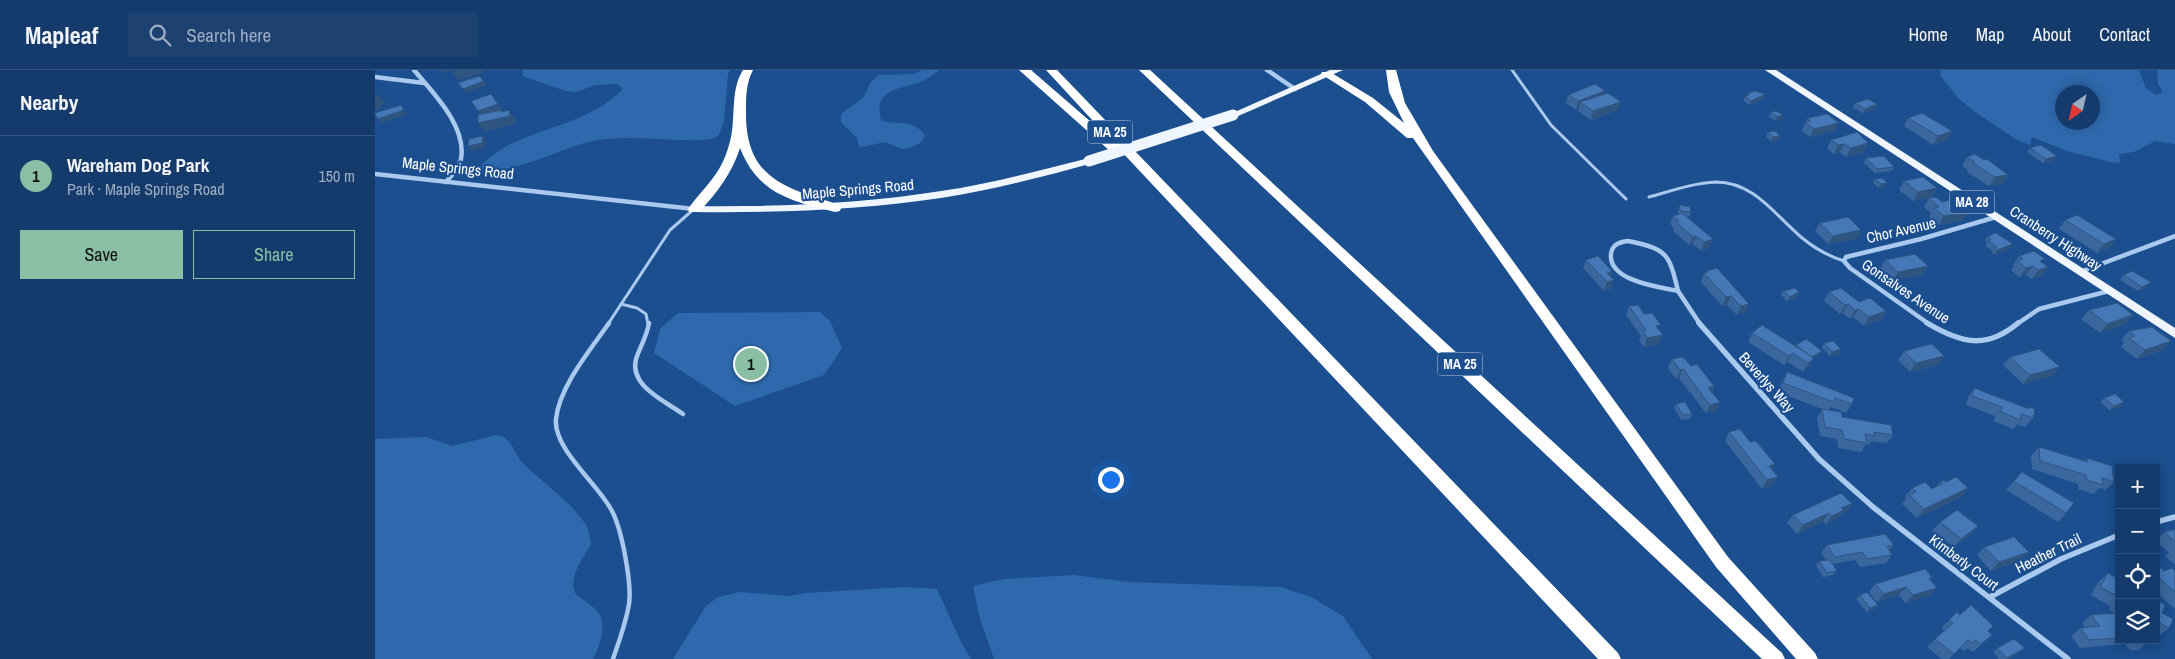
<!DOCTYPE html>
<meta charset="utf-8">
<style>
body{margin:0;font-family:"Archivo Narrow",sans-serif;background:#1d4271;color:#f1f3f6}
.controls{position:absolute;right:15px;bottom:15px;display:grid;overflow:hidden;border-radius:0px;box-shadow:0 2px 12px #0003}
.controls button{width:45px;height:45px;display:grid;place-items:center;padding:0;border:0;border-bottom:1px solid #33557e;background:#143b6b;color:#f1f3f6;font:25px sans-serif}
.compass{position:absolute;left:1680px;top:15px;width:45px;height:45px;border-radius:50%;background:#143b6b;box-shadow:0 2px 12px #0003;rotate:214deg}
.you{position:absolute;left:735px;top:409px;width:18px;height:18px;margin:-12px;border:4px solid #fff;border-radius:50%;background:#1a73e8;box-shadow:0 0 0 8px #1a73e833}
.badge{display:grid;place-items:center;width:32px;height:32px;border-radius:50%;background:#8abfa5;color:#111;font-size:16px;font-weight:700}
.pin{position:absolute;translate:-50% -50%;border:2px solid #fff;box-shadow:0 1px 5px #0006}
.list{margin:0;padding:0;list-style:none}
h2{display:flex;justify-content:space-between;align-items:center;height:65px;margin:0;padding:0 20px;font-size:21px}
h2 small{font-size:16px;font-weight:400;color:#9dadc1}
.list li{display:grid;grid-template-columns:32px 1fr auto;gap:15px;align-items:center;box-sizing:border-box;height:80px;padding:0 20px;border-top:1px solid #33557e}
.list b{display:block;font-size:19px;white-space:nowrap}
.list p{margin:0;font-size:16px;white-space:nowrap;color:#9dadc1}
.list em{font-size:16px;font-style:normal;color:#9dadc1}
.actions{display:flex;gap:10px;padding:15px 20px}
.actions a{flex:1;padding:11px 0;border:1px solid #8abfa5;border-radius:0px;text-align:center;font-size:18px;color:#8abfa5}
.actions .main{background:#8abfa5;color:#111}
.icon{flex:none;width:28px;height:28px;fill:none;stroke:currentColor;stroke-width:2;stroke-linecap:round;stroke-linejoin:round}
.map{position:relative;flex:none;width:1800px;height:589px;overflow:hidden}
header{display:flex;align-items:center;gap:30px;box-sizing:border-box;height:70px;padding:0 25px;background:#143b6b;border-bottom:1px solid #33557e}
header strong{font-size:24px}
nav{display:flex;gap:28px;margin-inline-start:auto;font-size:18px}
.search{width:350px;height:45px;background:#1d4271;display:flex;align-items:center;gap:12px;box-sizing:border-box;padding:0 18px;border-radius:0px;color:#9dadc1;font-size:19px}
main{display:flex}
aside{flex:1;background:#143b6b}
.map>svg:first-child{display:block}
.green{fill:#2e69ad;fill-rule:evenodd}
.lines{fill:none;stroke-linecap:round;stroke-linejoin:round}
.lane-far1{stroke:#a9c9ee;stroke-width:3}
.lane{stroke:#a9c9ee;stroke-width:4.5}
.street-far1{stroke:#a9c9ee;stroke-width:4.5}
.street{stroke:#a9c9ee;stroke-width:5.5}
.primary{fill:#f0f6ff;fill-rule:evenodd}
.highway{fill:#fff;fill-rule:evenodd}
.primary-bridge{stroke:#f0f6ff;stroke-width:11}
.wall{fill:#3a679d}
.shaded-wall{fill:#305480}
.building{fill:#4478b7;stroke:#305480}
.labels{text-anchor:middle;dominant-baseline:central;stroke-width:4.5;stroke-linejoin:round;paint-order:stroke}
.shield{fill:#1b4f8f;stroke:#bbcadd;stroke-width:1}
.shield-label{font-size:14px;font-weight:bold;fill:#fff}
.street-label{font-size:15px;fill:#fff;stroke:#1b4f8f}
</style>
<header>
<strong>Mapleaf</strong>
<div class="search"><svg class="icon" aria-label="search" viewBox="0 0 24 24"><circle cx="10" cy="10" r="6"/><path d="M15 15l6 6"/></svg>Search here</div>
<nav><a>Home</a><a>Map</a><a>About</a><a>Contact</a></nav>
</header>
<main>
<aside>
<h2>Nearby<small></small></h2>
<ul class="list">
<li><span class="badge">1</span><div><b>Wareham Dog Park</b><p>Park · Maple Springs Road</p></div><em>150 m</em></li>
</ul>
<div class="actions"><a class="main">Save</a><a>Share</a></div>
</aside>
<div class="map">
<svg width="1800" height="589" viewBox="0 0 1800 589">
<rect width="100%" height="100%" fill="#1b4f8f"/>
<g class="green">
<path d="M148,0H355L353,4L349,52L343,66L336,69C293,74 248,61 206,74C184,81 127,107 106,99V96C139,58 209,60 248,19L243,14L220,15L202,22L191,21L147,6Z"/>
<path d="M547,0H564C557,6 549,11 540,14C519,20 499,21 506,50C521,56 540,48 550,66L545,73L537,77L527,79L510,72L487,77L484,76L482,68L466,52V44L488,28L496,12L504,5L539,4Z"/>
<path d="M1566,0H1764L1771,18L1781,25L1788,22L1783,14L1782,0H1800V74L1780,71L1759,82L1744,84L1745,92L1740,93L1692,81L1657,67L1655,75L1642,70L1600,42L1583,28L1565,5ZM1688,22H1718V52H1688Z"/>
<polygon points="445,242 455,251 467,278 449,305 360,336 279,283 285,259 303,243"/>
<path d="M122,365C138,368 138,382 147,392C167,413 195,430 211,455C214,460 215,468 216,474C209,487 195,504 199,520C200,525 206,528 210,531C214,534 219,537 222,541C233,552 225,577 218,589H0V369L51,367L77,376Z"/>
<polygon points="699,505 753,512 906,517 938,528 968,546 997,589 619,589 605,549 598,516 629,509"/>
<polygon points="530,517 562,519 586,572 596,589 298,589 331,536 343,527 365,522 415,526 431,523"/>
</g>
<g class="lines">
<g class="lane-far1">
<polyline points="1137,0 1176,55 1251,129"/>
<path d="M1274,127C1296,121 1318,113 1341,112C1379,112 1400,145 1426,167C1439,178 1453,186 1469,191"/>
<polyline points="246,234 262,238 271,244 273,254"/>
<polyline points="233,254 295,160 319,139"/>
</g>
<g class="lane">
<path d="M234,253C216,279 184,317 181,349C178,379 224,415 237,441C247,460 257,514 254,534C251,553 244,571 238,589"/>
<path d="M274,253C272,266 265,277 261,289C254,316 290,331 308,344"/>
</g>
<g class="street-far1">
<path d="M39,0C58,23 92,56 86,89C84,98 77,105 71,112"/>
<polyline points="892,0 920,19"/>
<polyline points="0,7 49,13"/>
<polyline points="0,104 319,139"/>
<path d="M1253,171C1292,179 1294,183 1303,221C1284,217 1233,211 1236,184C1237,174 1245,172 1253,171Z"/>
<polyline points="1705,202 1800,166"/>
<polyline points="1303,221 1325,254"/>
<polyline points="1554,254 1475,198 1469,191 1471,187 1546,169 1621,147"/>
<polyline points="1642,254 1664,239 1734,221"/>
</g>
<g class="street">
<polyline points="1324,253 1444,389 1498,437 1693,589"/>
<path d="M1552,253C1586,273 1611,280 1643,253"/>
<polyline points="1781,452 1800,447"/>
<polyline points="1615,527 1686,489 1744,465"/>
</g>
<g class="primary">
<polygon points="955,0 968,0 861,47 858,48 853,45"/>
<polygon points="1390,0 1401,0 1800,258 1800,268"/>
<path d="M714,88L719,91L718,93C667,107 617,120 566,128C484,140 402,143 319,142L314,139L319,136C402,137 484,134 566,121C616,114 665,100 714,88Z"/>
</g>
<g class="highway">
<path d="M368,0H378C371,13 371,27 371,41C370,109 410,118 465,135L466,138L465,141L460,142C416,131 383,124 365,78C357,103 342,123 324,142H314L313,139C330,115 345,107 354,75C362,51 354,22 368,0Z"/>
<polygon points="644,0 656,0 731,65 671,0 682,0 1243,583 1246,589 1223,589 745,80 736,82"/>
<polygon points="764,0 775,0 1407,583 1410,589 1387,589"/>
<polygon points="1011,0 1021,0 1030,33 1058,81 1353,487 1440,583 1443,589 1421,589 1341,497 1038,68 1032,68 990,32 946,4 947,2 955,2 998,28 1029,53 1014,22"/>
</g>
<polyline class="primary-bridge" points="714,91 858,45"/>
</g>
<g class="wall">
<polygon points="1229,24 1243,40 1216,50 1203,41 1204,39 1201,40 1191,33 1193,25"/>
<polygon points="1372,24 1390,24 1388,28 1375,35 1368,31 1370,27 1371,26"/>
<polygon points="1480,33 1502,34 1500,39 1488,43 1478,38"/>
<polygon points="1396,42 1408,45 1406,50 1401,51 1394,47"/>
<polygon points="1433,48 1460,61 1435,67 1426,61"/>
<polygon points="1533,48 1577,61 1572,70 1558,75 1529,56"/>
<polygon points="1393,62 1403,71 1396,72 1391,66"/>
<polygon points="1482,62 1489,82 1471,87 1465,82 1459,84 1452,79 1456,70"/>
<polygon points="1655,78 1679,91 1668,93 1652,82"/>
<polygon points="1592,87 1609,90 1633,105 1628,114 1614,116 1592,102 1593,100 1587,96"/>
<polygon points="1491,88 1519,97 1517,101 1500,103 1489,93"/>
<polygon points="1500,109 1510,117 1503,118 1498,113"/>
<polygon points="1529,111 1557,127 1538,131 1524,120"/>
<polygon points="1554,128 1588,150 1564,155 1554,147 1556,143 1549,137"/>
<polygon points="1305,135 1316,142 1314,147 1311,146 1338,169 1334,178 1326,181 1318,174 1314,175 1298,161 1299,158 1295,154 1298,146 1303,144 1303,140"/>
<polygon points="1690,150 1741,169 1734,178 1722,183 1684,159"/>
<polygon points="1445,153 1486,160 1482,169 1453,174 1440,161"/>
<polygon points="1613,166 1635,179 1619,185 1617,183 1618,181 1610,176 1612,173 1610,170"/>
<polygon points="1644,186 1667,193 1666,206 1657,209 1651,205 1644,207 1636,200 1639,196 1638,195"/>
<polygon points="1211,190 1235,207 1236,219 1229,221 1208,198"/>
<polygon points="1510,190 1547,205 1518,211 1505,199"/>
<polygon points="1342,198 1370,243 1362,245 1352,235 1347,236 1326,212 1329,203 1331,203 1332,201"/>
<polygon points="1749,205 1776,212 1772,217 1763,221 1745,210"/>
<polygon points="1408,221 1424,222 1422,227 1412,231 1406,225"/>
<polygon points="1454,222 1511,241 1506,250 1489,256 1478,247 1475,249 1468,243 1465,244 1449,231"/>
<polygon points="1254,236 1269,244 1284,260 1284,274 1269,277 1264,270 1266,266 1251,245"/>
<polygon points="1714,240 1758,245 1751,254 1725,263 1706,249"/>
<polygon points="1754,261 1796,271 1788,280 1762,289 1746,277 1749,272 1746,270"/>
<polygon points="1377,263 1421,276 1421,275 1444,285 1438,289 1434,296 1428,302 1413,292 1409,295 1373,272"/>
<polygon points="1449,273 1466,279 1464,284 1455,286 1447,278"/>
<polygon points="1529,281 1569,286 1563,295 1535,302 1523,290"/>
<polygon points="1635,287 1677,306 1648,314 1628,295"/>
<polygon points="1297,289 1316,296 1339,316 1337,322 1345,332 1341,341 1331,343 1304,308 1301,309 1293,298"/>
<polygon points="1412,302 1477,334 1471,343 1456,337 1454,340 1467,347 1518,365 1512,373 1496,371 1494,375 1491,374 1486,382 1463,378 1462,369 1445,366 1442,348 1447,339 1403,322 1407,311"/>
<polygon points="1599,318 1652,339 1654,337 1658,348 1650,357 1642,354 1638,359 1619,351 1620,346 1591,335 1593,327"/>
<polygon points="1729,328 1749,332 1745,337 1734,340 1725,332"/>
<polygon points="1301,334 1317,344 1315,349 1306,350 1299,338"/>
<polygon points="1354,362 1375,372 1400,394 1397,400 1397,416 1387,419 1350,371"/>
<polygon points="1664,377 1709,391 1712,388 1739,412 1730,420 1724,418 1719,424 1703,419 1703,414 1657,399 1656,386"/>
<polygon points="1647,402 1691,443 1683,452 1631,420"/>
<polygon points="1565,412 1593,418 1586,427 1542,448 1527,434 1532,428 1530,427 1537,418 1557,419 1561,417"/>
<polygon points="1477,434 1471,442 1466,444 1463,449 1451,454 1448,451 1422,464 1412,453 1418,445"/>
<polygon points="1565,452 1603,456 1596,464 1579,477 1557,461"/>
<polygon points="1800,459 1800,495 1790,486 1794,483 1781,471 1781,469 1790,462"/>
<polygon points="1452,475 1519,475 1514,480 1517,485 1511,493 1485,497 1480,490 1457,494 1462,501 1458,505 1448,507 1441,495 1444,491 1451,490 1446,483"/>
<polygon points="1609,477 1654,482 1646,490 1616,501 1602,485"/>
<polygon points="1781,494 1789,501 1800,501 1800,539 1781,522"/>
<polygon points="1733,503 1744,509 1744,545 1740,543 1744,548 1744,570 1774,570 1773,571 1773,572 1763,580 1755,580 1750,574 1705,578 1696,566 1706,558 1710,557 1707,553 1716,545 1740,543 1734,540 1735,536 1716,525 1724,511"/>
<polygon points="1557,507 1555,510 1554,526 1530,533 1524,525 1502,532 1494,522 1500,514"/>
<polygon points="1485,525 1500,539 1492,542 1481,529"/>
<polygon points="1781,530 1794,558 1784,566 1781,564"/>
<polygon points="1582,542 1617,565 1598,582 1592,578 1589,581 1585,578 1574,589 1567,589 1552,577 1569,560 1566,558"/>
<polygon points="1622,578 1645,582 1633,589 1624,589 1618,582"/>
</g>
<g class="shaded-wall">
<polygon points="66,0 78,0 68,3"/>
<polygon points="81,0 107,0 108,3 82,10 77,1"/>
<polygon points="109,11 112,15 91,23 88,19"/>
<polygon points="1230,21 1228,29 1205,32 1204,39 1201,40 1203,31"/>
<polygon points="4,24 10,33 0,41 0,27"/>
<polygon points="1390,24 1388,28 1375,35 1376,31"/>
<polygon points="1246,32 1243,40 1216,50 1218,41"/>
<polygon points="123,34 129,43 134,40 140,49 140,54 109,62 103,53 109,49 103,41"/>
<polygon points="1502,34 1500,39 1488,43 1490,39"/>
<polygon points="29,40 33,44 6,53 3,49"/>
<polygon points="1408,45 1406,50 1401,51 1402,47"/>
<polygon points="1464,53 1460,61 1435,67 1439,59"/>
<polygon points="1577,61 1572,70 1558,75 1563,66"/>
<polygon points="108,66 111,71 110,78 96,81 93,76"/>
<polygon points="1405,66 1403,71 1396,72 1398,67"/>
<polygon points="1493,73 1489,82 1471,87 1476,78"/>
<polygon points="1469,74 1465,82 1459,84 1463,75"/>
<polygon points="1682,86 1679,91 1668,93 1671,89"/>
<polygon points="1633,105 1628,114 1614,116 1620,107"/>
<polygon points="1512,113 1510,117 1503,118 1506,114"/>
<polygon points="1562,118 1557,127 1538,131 1543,122"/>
<polygon points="1594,142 1588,150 1564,155 1569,146"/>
<polygon points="1486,160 1482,169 1453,174 1458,166"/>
<polygon points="1321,166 1318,174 1314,175 1318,167"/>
<polygon points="1338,169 1334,178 1326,181 1329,172"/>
<polygon points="1741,169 1734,178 1722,183 1729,174"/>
<polygon points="1638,174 1635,179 1619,185 1622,180"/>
<polygon points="1553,196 1547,205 1518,211 1523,202"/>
<polygon points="1658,196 1651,205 1644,207 1651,198"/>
<polygon points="1673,197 1666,206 1657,209 1663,200"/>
<polygon points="1237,201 1234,210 1232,203"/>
<polygon points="1239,210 1236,219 1229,221 1232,212"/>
<polygon points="1776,212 1772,217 1763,221 1767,217"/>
<polygon points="1424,222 1422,227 1412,231 1415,227"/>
<polygon points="1356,226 1352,235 1347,236 1351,227"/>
<polygon points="1374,234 1370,243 1362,245 1366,236"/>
<polygon points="1473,234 1468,243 1465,244 1470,235"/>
<polygon points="1484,239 1478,247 1475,249 1480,240"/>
<polygon points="1511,241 1506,250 1489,256 1494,247"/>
<polygon points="1758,245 1751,254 1725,263 1732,254"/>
<polygon points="1288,265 1284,274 1269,277 1272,268"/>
<polygon points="1796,271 1788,280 1762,289 1770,280"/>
<polygon points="1466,279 1464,284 1455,286 1457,282"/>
<polygon points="1447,281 1444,285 1438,289 1434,296 1428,302 1437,287"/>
<polygon points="1417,283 1413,292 1409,295 1414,286"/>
<polygon points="1569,286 1563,295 1535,302 1541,293"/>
<polygon points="1685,297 1677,306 1648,314 1655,305"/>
<polygon points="1308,299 1304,308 1301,309 1305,300"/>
<polygon points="1339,316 1335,325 1333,318"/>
<polygon points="1345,332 1341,341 1331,343 1335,335"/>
<polygon points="1749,332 1745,337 1734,340 1739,336"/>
<polygon points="1400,394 1395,403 1394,396"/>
<polygon points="1403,407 1397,416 1387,419 1392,410"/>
<polygon points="1593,418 1586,427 1542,448 1549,439"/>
<polygon points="1477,434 1471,442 1466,444 1463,449 1451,454 1457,446 1466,438"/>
<polygon points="1454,443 1448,451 1422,464 1428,455"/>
<polygon points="1603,456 1596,464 1579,477 1586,469"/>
<polygon points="1654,482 1646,490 1616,501 1624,492"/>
<polygon points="1531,517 1524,525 1502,532 1509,524"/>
<polygon points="1562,518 1554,526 1530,533 1538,525"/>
<polygon points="1503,535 1500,539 1492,542 1495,538"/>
<polygon points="1650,578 1645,582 1633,589 1631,589"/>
</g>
<g class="building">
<polygon points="104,6 109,11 88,19 83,13"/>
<polygon points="1220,14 1230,21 1203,31 1193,25"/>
<polygon points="1380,21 1390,24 1376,31 1370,27 1374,25 1372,24"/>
<polygon points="1233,23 1246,32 1218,41 1205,32"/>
<polygon points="116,24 123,34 103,41 96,31"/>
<polygon points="1493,29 1502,34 1490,39 1480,33"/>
<polygon points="26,35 29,40 3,49 0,45 0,43"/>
<polygon points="126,40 126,42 134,40 135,46 103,53 103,45"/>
<polygon points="1401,41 1408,45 1402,47 1396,42"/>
<polygon points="1547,43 1577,61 1563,66 1533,48"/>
<polygon points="1452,44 1464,53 1439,59 1430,52 1436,51 1433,48"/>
<polygon points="1400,61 1405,66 1398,67 1393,62"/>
<polygon points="1482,62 1493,73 1476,78 1469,74 1463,75 1456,70"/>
<polygon points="108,66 107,73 93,76 94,69"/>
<polygon points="1666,75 1682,86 1671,89 1655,78"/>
<polygon points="1600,84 1609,90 1612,89 1633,105 1620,107 1598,93 1600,92 1592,87"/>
<polygon points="1509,86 1519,97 1502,99 1491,88"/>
<polygon points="1548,107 1562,118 1543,122 1529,111"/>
<polygon points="1507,108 1512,113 1506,114 1500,109"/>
<polygon points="1561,127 1567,132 1579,129 1594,142 1569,146 1559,138 1564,137 1554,128"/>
<polygon points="1305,135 1315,137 1316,142 1305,141"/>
<polygon points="1307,143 1338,169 1329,172 1321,166 1318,167 1301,152 1304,151 1298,146"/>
<polygon points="1702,145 1741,169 1729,174 1690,150"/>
<polygon points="1473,147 1486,160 1458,166 1445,153"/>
<polygon points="1621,163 1638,174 1622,180 1620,178 1622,177 1613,171 1616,170 1613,166"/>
<polygon points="1659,181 1670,189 1665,191 1673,197 1663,200 1658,196 1651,198 1642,191 1648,189 1644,186"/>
<polygon points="1540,184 1553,196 1523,202 1510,190"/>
<polygon points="1223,186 1237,201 1232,203 1239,210 1232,212 1211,190"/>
<polygon points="1342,198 1374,234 1366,236 1356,226 1351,227 1329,203 1333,202 1332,201"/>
<polygon points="1757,201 1776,212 1767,217 1749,205"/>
<polygon points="1420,218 1424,222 1415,227 1408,221"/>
<polygon points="1466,218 1484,232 1495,228 1511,241 1494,247 1484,239 1480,240 1473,234 1470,235 1454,222"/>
<polygon points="1742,233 1758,245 1732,254 1714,240"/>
<polygon points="1263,235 1269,244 1277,243 1286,255 1281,256 1288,265 1272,268 1268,261 1271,260 1254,236"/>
<polygon points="1387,255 1439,288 1433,293 1417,283 1414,286 1377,263"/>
<polygon points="1777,257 1796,271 1770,280 1754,268 1760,266 1754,261"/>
<polygon points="1431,269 1447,281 1437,287 1421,275"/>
<polygon points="1458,271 1466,279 1457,282 1449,273"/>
<polygon points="1557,274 1569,286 1541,293 1529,281"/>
<polygon points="1664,279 1685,297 1655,305 1635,287"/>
<polygon points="1308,287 1316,296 1322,294 1339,316 1333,318 1345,332 1335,335 1308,299 1305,300 1297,289"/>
<polygon points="1412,302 1479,328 1477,334 1460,328 1458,332 1408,313"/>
<polygon points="1599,318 1654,339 1654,337 1660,339 1658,348 1646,344 1645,350 1626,342 1627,337 1597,326"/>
<polygon points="1740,324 1749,332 1739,336 1729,328"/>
<polygon points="1310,332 1317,344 1308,345 1301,334"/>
<polygon points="1447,339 1466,342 1467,347 1516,355 1518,365 1499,362 1500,366 1490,364 1492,373 1469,369 1467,360 1450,357"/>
<polygon points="1365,359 1375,372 1381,371 1400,394 1394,396 1403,407 1392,410 1354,362"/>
<polygon points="1664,377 1713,392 1712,388 1737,396 1739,412 1727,408 1728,415 1712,410 1711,405 1665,391"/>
<polygon points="1647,402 1699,433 1691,443 1639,411"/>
<polygon points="1581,407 1593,418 1549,439 1534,425 1541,422 1537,418 1550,412 1557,419 1568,413 1565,412 1568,410 1571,412"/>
<polygon points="1466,423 1477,434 1466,438 1469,440 1457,446 1454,443 1428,455 1418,445"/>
<polygon points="1582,440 1603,456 1586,469 1565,452"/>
<polygon points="1800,459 1800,472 1790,462"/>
<polygon points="1510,464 1519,475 1512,476 1517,485 1492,489 1487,482 1460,487 1452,475"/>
<polygon points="1639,467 1654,482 1624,492 1609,477"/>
<polygon points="1455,490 1462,501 1452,503 1444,491"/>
<polygon points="1781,494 1789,501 1797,498 1800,501 1800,522 1781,505"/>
<polygon points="1550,499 1557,507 1554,508 1562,518 1538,525 1531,517 1509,524 1500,514"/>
<polygon points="1733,503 1744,509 1744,527 1725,517"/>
<polygon points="1492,522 1503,535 1495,538 1485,525"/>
<polygon points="1781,530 1790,535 1787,543 1798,549 1794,558 1781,551"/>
<polygon points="1596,535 1618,556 1613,561 1617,565 1606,574 1600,570 1597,573 1593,570 1579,584 1560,569 1578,553 1574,550 1582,542 1585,545"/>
<polygon points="1740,543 1744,548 1744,568 1714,570 1706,558 1725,556 1716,545"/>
<polygon points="1639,569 1650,578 1632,588 1622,578"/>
<polygon points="1763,570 1772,570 1773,572 1765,573"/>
</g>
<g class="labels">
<g class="shield">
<rect x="712.5" y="50.5" width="45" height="23" rx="4"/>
<rect x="1574.5" y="120.5" width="45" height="23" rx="4"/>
<rect x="1062.5" y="282.5" width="45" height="23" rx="4"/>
</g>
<g class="shield-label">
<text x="735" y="62">MA 25</text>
<text x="1597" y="132">MA 28</text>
<text x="1085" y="294">MA 25</text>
</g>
<g class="street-label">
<text transform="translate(83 98) rotate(6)">Maple Springs Road</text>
<text transform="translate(483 119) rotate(-5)">Maple Springs Road</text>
<text transform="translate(1526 160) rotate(-13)">Chor Avenue</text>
<text transform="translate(1681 168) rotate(33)">Cranberry Highway</text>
<text transform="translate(1531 221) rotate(34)">Gonsalves Avenue</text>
<text transform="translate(1392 312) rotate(48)">Beverlys Way</text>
<text transform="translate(1673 483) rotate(-26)">Heather Trail</text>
<text transform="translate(1589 492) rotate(37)">Kimberly Court</text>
</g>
</g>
</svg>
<div class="controls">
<button>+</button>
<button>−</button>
<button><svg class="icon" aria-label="locate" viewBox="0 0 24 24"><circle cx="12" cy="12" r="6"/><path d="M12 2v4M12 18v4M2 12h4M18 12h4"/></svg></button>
<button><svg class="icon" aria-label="layers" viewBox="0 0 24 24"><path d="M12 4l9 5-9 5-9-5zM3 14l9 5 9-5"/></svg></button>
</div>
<svg class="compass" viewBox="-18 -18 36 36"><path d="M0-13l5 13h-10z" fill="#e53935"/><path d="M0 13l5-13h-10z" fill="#9dadc1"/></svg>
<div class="you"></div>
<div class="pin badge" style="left:376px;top:294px">1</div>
</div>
</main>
